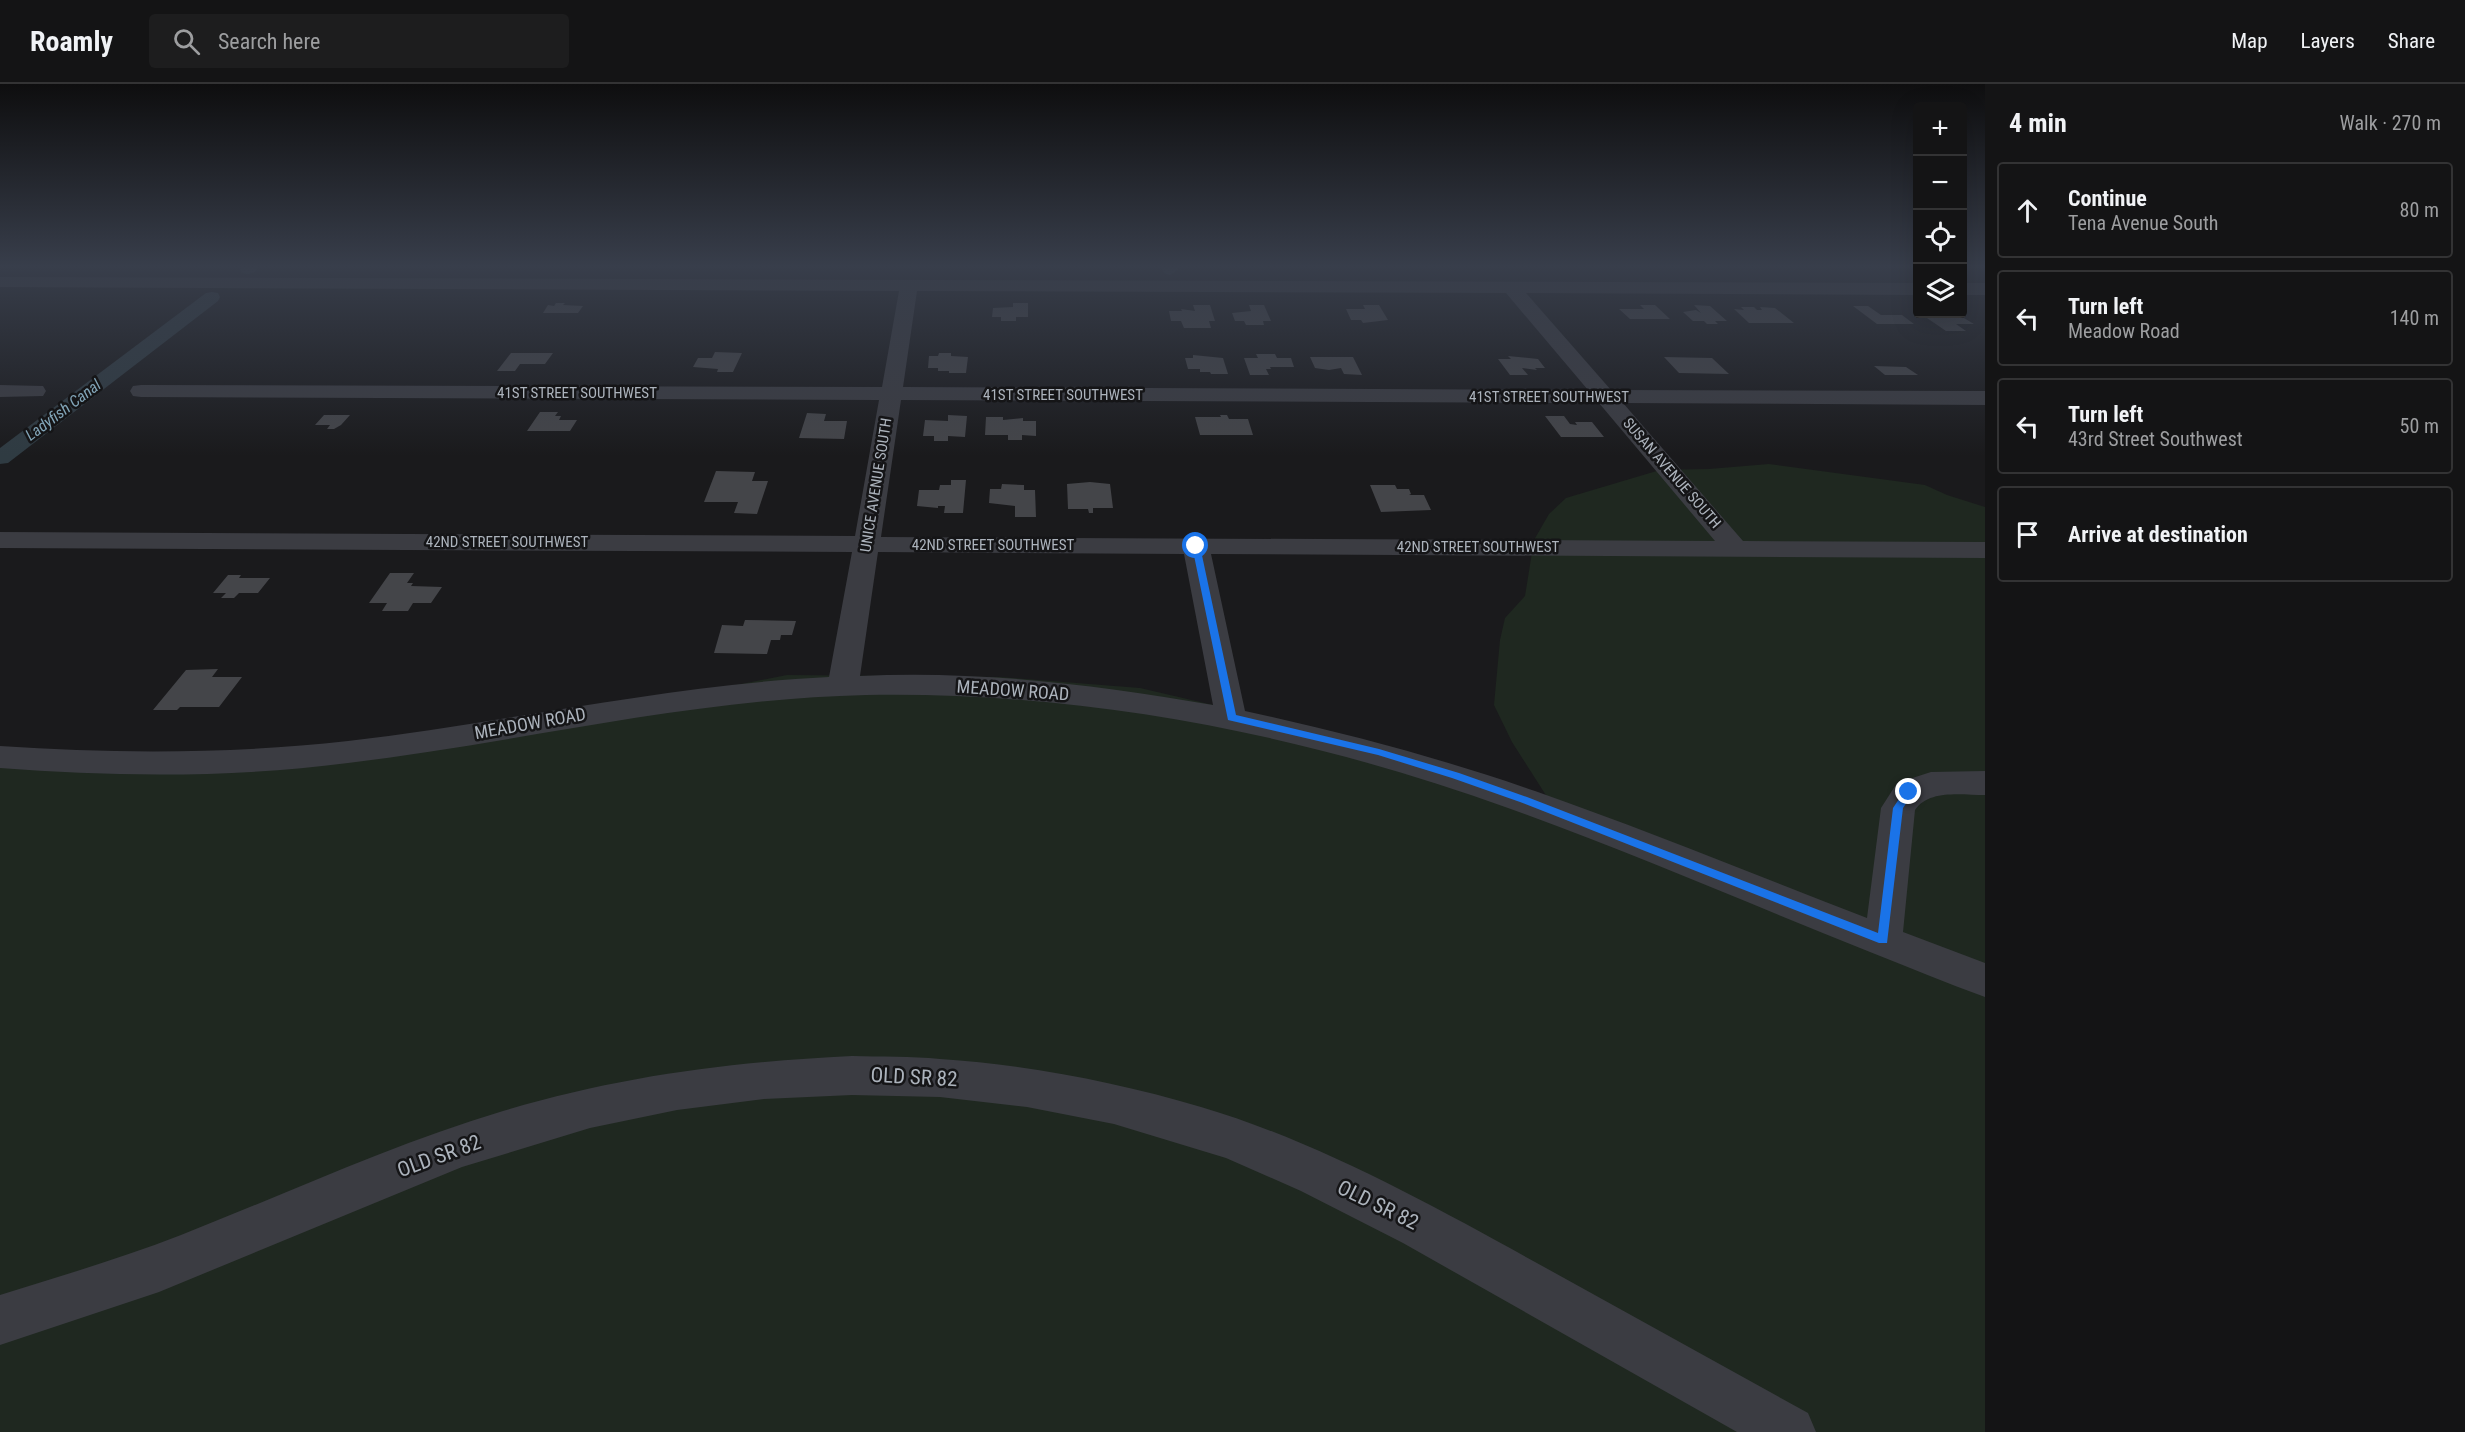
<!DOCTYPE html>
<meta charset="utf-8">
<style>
body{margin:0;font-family:"Roboto Condensed",sans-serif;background:#1d1d1e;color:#f1f3f6}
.controls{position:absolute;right:18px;top:18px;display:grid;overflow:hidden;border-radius:6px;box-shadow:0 6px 24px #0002}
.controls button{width:54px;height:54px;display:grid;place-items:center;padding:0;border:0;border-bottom:2px solid #333334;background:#141415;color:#f1f3f6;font:30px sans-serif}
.stop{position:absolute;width:18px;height:18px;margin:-14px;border:4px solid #1a73e8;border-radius:50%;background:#fff}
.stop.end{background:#1a73e8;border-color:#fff;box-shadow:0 2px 6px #0008}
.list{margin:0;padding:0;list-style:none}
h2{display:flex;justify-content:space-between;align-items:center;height:78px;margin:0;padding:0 24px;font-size:26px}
h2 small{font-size:20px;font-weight:400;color:#9d9ea0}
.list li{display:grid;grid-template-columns:39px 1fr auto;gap:18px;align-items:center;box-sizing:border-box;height:96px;margin:0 12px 12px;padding:0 12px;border:2px solid #333334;border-radius:6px}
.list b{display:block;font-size:22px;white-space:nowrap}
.list p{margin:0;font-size:20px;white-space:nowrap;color:#9d9ea0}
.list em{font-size:20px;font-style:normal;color:#9d9ea0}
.icon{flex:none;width:33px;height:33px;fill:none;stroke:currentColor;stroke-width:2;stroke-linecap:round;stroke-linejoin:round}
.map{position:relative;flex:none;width:1985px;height:1348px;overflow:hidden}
header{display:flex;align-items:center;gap:36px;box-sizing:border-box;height:84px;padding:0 30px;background:#141415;border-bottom:2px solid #333334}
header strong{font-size:28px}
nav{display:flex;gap:33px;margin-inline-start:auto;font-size:21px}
.search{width:420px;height:54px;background:#1d1d1e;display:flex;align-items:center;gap:15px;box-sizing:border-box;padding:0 21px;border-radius:6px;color:#9d9ea0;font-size:22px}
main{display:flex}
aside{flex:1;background:#141415}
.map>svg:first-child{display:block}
.green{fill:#1f2820}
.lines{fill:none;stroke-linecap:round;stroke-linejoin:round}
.canal{fill:#2f3b42;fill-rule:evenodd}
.building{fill:#444549}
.minor{fill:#3b3c42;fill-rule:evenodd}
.route{fill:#1a73e8}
.labels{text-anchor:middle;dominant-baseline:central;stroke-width:5;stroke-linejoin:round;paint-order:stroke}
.far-street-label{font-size:15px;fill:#acb3bc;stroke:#151517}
.far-water-label{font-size:16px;font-style:italic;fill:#82a5b8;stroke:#151517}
.street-label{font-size:18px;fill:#acb3bc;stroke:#151517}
.near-street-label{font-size:21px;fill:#acb3bc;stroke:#151517}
</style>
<header>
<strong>Roamly</strong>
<div class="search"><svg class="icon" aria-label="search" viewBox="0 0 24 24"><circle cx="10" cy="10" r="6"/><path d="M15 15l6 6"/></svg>Search here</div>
<nav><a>Map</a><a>Layers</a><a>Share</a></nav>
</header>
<main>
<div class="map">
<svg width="1985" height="1348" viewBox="0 0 1985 1348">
<rect width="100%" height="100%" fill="#1a1a1c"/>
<polygon class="green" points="1769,380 1925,401 1947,411 1985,423 1985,1348 0,1348 0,670 243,678 545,639 787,591 1000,593 1140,604 1290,639 1549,716 1512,658 1494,621 1500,556 1505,534 1525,512 1534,456 1549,430 1566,414 1660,386 1709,385"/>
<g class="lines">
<g class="canal">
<path d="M242,183H259C254,190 250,191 242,189L240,186Z"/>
<polygon points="1161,183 1177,183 1178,186 1170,191 1164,189"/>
<polygon points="212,208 218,209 220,213 218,217 8,379 0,380 0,364 206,209"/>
</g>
</g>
<g class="building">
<polygon points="556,219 565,219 563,221 583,222 578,229 543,229 548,221 554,222"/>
<polygon points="1013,219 1028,219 1028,233 1016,233 1016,237 1001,237 1001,233 992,233 993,224 1013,223"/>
<polygon points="1193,221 1210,221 1215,237 1209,237 1211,244 1184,244 1181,237 1171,237 1169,227 1182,227 1181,225 1195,227"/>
<polygon points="1249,221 1264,221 1271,237 1263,237 1264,241 1246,241 1244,237 1235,237 1232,229 1251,227"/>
<polygon points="1363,221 1379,221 1388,236 1363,239 1361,236 1351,236 1346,225 1365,225"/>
<polygon points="1640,221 1655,221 1670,235 1630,235 1619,225 1644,225"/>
<polygon points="1694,221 1710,222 1727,237 1715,237 1718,240 1707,240 1704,237 1693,237 1683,228 1696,226 1701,229"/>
<polygon points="1853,222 1868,222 1881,231 1902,231 1914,240 1877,240"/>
<polygon points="1741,223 1754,223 1757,226 1762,226 1760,223 1775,224 1794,239 1749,239 1734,225 1744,226"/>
<polygon points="1931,230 1945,232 1942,230 1957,230 1974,240 1956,240 1966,247 1946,247 1924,232 1933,232"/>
<polygon points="715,268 742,269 733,288 717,288 718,285 693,283 698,274 712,274"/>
<polygon points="511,269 553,269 545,280 520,280 515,287 497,287"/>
<polygon points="939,269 951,269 951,272 968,273 966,289 949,289 949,287 938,287 938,284 928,284 929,272 938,272"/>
<polygon points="1256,270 1275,270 1277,274 1291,274 1294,283 1270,283 1271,285 1266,285 1269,291 1250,291 1244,274 1258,274"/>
<polygon points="1193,271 1223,274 1228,290 1211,290 1210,288 1200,288 1200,285 1188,285 1185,274 1193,274"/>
<polygon points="1508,272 1538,275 1545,284 1535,284 1537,286 1522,284 1528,291 1510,291 1498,275 1511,275"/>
<polygon points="1310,273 1353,273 1362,291 1344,290 1341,284 1329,286 1315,284"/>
<polygon points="1664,273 1712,274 1729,290 1679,289"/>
<polygon points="1874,282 1906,283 1918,291 1885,291"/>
<polygon points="540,328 558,328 555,332 561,332 559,336 577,336 570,347 527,347"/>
<polygon points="807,329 826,330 824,337 847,337 844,355 799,354"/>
<polygon points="324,331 350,331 341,341 334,345 327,345 330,341 315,341"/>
<polygon points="948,331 967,332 965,353 948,352 948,357 934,357 934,352 923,352 925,336 948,337"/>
<polygon points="1220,331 1227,331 1229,335 1248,335 1253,351 1200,351 1195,333 1221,333"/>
<polygon points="1545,332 1564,332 1570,340 1577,341 1575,338 1592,338 1604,353 1561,353"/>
<polygon points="986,333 1003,333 1003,336 1023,334 1023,337 1036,337 1036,352 1022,351 1022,356 1008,356 1008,351 985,351"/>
<polygon points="716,387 755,388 752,397 768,397 757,430 734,429 738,418 704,418"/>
<polygon points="951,396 966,396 963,429 944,429 945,422 938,422 938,424 917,422 919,406 939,406 940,401 951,401"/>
<polygon points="1090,398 1110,400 1113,424 1093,424 1093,429 1089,429 1088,425 1068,425 1067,400"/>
<polygon points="1002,400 1024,401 1024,406 1035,406 1036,433 1015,433 1015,422 989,419 990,405 1001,405"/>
<polygon points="1370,401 1395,401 1397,405 1409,405 1411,410 1409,411 1424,411 1431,426 1381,428"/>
<polygon points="390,489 414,489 407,499 413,499 411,502 442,503 431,519 413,519 408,527 382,527 387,519 369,519"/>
<polygon points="228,491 241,491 239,494 270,494 258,509 239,509 234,514 221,514 226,509 213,509"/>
<polygon points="745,536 796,537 792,551 781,551 780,556 771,556 767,570 714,569 722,541 743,542"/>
<polygon points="218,585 212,593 242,593 219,623 180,623 177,626 153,626 186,586"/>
</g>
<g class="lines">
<g class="minor">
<path d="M0,193L1918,199V211L1526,209L1611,306L1985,307V321L1623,319L1743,457L1985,458V474L1211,470L1245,627C1343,648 1440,674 1535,707C1646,746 1756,791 1867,834L1881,724L1897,699L1931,688L1985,687V711C1962,711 1929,705 1915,726L1903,848L1985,879V913C1946,899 1909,883 1870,868C1750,820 1630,768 1508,724C1303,650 1084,607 866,611C691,615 521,658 348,679C232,694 116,693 0,684V662C116,670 233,670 348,657C509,638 667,601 829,593L852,468L0,464V448L855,452L879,316L141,313L133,312L130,307L133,302L141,301L882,303L899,207L0,203ZM917,207L1506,209L1588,306L903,303ZM901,316L1599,319L1715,457L881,453ZM878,468L1184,470L1213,621C1097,601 977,586 860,592Z"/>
<rect x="1962" y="199" width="23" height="12"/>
<polygon points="0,301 43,302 46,307 43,312 0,313"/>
<path d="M852,972C881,973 911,972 940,975C1029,981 1116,998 1201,1023C1314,1056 1432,1121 1535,1178C1626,1228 1717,1279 1808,1329L1816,1348H1737L1403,1159L1301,1107L1226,1074L1114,1040L1027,1023L940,1013L852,1011L764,1015L677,1026L590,1044L462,1083L159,1208L0,1261V1211C61,1192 122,1174 181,1151C288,1109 393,1060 503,1027C621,992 730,978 852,972Z"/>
</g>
</g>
<linearGradient id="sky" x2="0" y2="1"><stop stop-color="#0e0e0f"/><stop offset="0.49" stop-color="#383e4b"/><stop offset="1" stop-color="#383e4b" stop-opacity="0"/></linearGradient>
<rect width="1985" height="372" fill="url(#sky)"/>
<polygon class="route" points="1196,460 1200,462 1236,631 1379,665 1459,689 1527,713 1878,849 1893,724 1905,706 1913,706 1914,708 1903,724 1887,859 1879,859 1520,718 1452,694 1378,671 1228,636 1192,462"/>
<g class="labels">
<g class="far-street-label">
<text x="577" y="309">41ST STREET SOUTHWEST</text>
<text x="1063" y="311">41ST STREET SOUTHWEST</text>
<text x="1549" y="313">41ST STREET SOUTHWEST</text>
<text transform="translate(1672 389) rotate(49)">SUSAN AVENUE SOUTH</text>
<text transform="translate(876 401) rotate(-81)">UNICE AVENUE SOUTH</text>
<text x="507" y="458">42ND STREET SOUTHWEST</text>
<text x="993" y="461">42ND STREET SOUTHWEST</text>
<text x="1478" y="463">42ND STREET SOUTHWEST</text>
</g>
<g class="far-water-label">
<text transform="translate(63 326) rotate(-37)">Ladyfish Canal</text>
</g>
<g class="street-label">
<text transform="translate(1013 606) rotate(4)">MEADOW ROAD</text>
<text transform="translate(530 639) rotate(-10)">MEADOW ROAD</text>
</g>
<g class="near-street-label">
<text transform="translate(914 993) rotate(3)">OLD SR 82</text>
<text transform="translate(439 1072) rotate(-20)">OLD SR 82</text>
<text transform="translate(1378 1121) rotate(26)">OLD SR 82</text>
</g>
</g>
</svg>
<div class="controls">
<button>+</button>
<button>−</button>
<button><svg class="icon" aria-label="locate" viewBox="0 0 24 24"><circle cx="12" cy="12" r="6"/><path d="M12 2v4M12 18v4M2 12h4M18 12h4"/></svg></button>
<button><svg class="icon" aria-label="layers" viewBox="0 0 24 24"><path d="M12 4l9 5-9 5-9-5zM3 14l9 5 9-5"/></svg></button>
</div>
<div class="stop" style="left:1196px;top:462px"></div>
<div class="stop end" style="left:1909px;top:708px"></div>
</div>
<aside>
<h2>4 min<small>Walk · 270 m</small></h2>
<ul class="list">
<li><svg class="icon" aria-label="ahead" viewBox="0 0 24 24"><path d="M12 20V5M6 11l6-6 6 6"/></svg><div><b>Continue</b><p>Tena Avenue South</p></div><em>80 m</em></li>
<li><svg class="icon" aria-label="left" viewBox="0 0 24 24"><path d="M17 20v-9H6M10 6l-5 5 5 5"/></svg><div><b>Turn left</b><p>Meadow Road</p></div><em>140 m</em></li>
<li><svg class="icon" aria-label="left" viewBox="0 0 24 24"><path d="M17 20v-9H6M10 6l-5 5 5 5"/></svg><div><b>Turn left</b><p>43rd Street Southwest</p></div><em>50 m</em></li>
<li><svg class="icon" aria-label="arrive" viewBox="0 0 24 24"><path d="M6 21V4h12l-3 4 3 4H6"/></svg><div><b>Arrive at destination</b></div></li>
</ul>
</aside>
</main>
